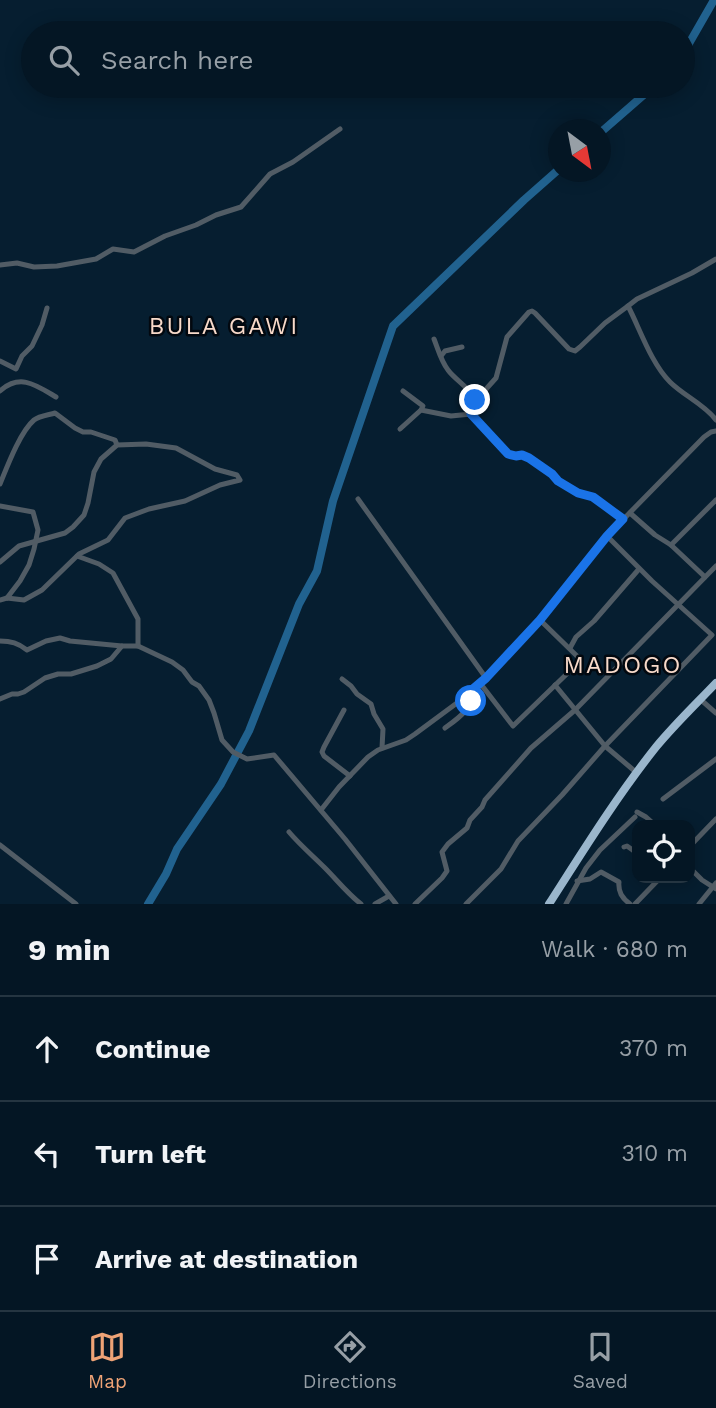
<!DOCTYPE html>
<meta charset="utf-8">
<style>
body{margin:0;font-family:"Work Sans",sans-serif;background:#122331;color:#f1f3f6}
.controls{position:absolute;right:21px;bottom:21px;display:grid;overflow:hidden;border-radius:14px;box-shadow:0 4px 18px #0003}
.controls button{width:63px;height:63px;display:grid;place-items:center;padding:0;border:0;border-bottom:2px solid #253541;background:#041624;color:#f1f3f6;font:35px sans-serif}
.compass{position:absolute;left:548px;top:119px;width:63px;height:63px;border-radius:50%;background:#041624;box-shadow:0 4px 18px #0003;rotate:148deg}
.stop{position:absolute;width:21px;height:21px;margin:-16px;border:5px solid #1a73e8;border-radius:50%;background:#fff}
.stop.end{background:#1a73e8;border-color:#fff;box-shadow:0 2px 7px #0008}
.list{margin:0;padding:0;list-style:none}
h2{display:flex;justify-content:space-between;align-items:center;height:91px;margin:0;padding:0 28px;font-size:30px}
h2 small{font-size:23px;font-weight:400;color:#979fa6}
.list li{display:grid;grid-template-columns:46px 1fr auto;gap:21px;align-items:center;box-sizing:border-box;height:105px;padding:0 28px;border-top:2px solid #253541}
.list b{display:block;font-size:26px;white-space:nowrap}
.list em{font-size:23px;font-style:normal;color:#979fa6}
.icon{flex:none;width:38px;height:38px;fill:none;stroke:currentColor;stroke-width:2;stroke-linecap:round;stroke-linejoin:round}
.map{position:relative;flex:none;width:716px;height:904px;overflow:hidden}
.search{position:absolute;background:#041624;box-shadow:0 4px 18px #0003;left:21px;right:21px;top:21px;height:77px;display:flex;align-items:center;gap:18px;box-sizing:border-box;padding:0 24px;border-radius:38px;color:#979fa6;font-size:26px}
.sheet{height:406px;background:#041624}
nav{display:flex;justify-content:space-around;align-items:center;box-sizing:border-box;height:98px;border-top:2px solid #253541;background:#041624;font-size:19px;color:#979fa6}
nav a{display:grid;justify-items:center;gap:4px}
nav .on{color:#efa376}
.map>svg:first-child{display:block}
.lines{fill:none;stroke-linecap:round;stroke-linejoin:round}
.river{stroke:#21628f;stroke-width:8}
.minor{stroke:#515c65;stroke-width:5}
.highway{stroke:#9ab6cc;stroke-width:8}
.route{stroke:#1a73e8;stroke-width:9}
.labels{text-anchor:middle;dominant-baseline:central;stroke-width:5;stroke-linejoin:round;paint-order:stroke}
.quarter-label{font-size:24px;letter-spacing:2px;fill:#f8daca;stroke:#02080f}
</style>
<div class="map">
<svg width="716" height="904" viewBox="0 0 716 904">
<rect width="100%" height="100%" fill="#061e30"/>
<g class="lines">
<g class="river">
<polyline points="683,54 714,0"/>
<polyline points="600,133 654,86"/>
<polyline points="148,904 166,874 177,849 221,784 249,731 299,604 317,571 333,501 393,326 524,200 558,170"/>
</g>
<g class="minor">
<path d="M716,259L692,273L637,299L628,306C640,329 651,363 670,382C684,396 704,404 716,420"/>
<polyline points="0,265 17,263 34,267 57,266 96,259 113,249 134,252 165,236 196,225 216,215 241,207 270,174 293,162 340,129"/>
<path d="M434,339C438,349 441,361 448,370C458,384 483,393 471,414C481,424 497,448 508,454C515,457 522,454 529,458C540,464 549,473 558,481C568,490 581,492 592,497C604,502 614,511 623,519"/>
<polyline points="441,356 445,351 462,347"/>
<polyline points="0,361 16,369 22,356 32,346 42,325 47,308"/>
<path d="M0,391C20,373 36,385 56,397"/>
<polyline points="403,391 423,406 421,410"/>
<polyline points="476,405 487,388 496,378 507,337 529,312 532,311 535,313 569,349 575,351 580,347 605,323 628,306"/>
<polyline points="400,429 421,410 451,416 471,414"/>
<path d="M0,484C7,467 20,432 34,420C39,416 48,415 55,413L75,428L83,432H91L115,440L117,445"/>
<polyline points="358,499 486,678"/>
<polyline points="0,506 33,512 38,530 34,549 29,565 20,581 7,598"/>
<polyline points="630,513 655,535 671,545 705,577"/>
<polyline points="671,545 716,500"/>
<polyline points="77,556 99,564 113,573 138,619 138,646"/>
<polyline points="0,562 19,546 65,533 73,527 84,515 88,503 94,472 101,459 117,445 146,444 176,448 215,469 237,475 240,480 220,485 185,501 149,509 125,518 108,540 79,554 42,590 24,600 7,598 0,600"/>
<path d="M0,641C11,641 18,643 27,650L46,641L60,638L70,641L122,646"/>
<polyline points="570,648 576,637 594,621 639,569"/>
<polyline points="342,679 351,686 357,694 371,704 374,714 383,729 382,748"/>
<polyline points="480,683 513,726 576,665 580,659 540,620"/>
<polyline points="555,685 605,746 637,773"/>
<polyline points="0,699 12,694 18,694 24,692 45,678 58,674 71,674 97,666 111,659 122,646 138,646 172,662 183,670 192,682 199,686 209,700 214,713 222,740 233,752 247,759 274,755 345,839 396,904"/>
<polyline points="700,699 716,713"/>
<polyline points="344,710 324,747 322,752 324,756 350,776"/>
<path d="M445,728C463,715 469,711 473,689"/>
<polyline points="663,799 716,759"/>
<polyline points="321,810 339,787 368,757 378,750 406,740 415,734 461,700 486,678 540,620 607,536 704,437 711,432 716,431"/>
<polyline points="637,812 646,817 655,825"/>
<path d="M289,832C300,845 313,856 325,868C337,880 347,893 361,904"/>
<polyline points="0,845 76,904"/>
<polyline points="690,846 716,819"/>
<polyline points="624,847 627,846 634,851 637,861"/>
<polyline points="690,868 702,880 716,889"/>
<path d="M577,881L590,879L601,872L619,882C618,892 622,898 630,904"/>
<polyline points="375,904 389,896"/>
<polyline points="415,904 442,878 447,871 442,852 448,844 467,828 470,820 482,807 485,800 531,748 575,710 716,566"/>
<polyline points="466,904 501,869 518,841 562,795 605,746 712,635 652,581 607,536"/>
<polyline points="566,904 586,868 600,850 635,817"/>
<polyline points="635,904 660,878"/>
<polyline points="699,904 716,883"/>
</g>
<path class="highway" d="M549,904C583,851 617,796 656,747C675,724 696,704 716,683"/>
</g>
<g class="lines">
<polyline class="route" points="471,701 473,689 486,678 540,620 607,536 623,519 593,497 578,493 558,481 552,474 529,458 522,455 516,456 508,454 471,414 476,407 475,400"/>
</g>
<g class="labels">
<g class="quarter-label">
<text x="224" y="326">BULA GAWI</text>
<text x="623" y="665">MADOGO</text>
</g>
</g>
</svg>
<div class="controls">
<button><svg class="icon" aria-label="locate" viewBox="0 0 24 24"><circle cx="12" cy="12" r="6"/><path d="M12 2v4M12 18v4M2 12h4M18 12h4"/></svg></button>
</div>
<svg class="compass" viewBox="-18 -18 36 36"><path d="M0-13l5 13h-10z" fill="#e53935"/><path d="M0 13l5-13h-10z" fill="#979fa6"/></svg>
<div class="stop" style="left:471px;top:701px"></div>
<div class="stop end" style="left:475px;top:400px"></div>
<div class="search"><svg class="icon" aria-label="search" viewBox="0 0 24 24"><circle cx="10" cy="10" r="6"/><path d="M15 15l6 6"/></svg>Search here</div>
</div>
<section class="sheet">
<h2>9 min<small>Walk · 680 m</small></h2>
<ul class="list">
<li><svg class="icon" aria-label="ahead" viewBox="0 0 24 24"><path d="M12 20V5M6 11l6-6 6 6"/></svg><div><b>Continue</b></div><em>370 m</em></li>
<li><svg class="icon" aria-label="left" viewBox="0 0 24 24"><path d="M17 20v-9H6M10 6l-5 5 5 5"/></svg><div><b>Turn left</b></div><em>310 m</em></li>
<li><svg class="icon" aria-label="arrive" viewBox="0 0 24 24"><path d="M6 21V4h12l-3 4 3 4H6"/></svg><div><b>Arrive at destination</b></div></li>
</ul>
</section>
<nav>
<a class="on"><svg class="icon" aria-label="map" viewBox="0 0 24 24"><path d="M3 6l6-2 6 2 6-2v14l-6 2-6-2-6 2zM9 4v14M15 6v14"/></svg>Map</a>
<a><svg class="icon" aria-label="directions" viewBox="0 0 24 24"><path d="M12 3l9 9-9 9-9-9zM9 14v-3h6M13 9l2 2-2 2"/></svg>Directions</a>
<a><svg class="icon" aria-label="saved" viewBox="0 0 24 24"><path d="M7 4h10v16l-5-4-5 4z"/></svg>Saved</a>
</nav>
